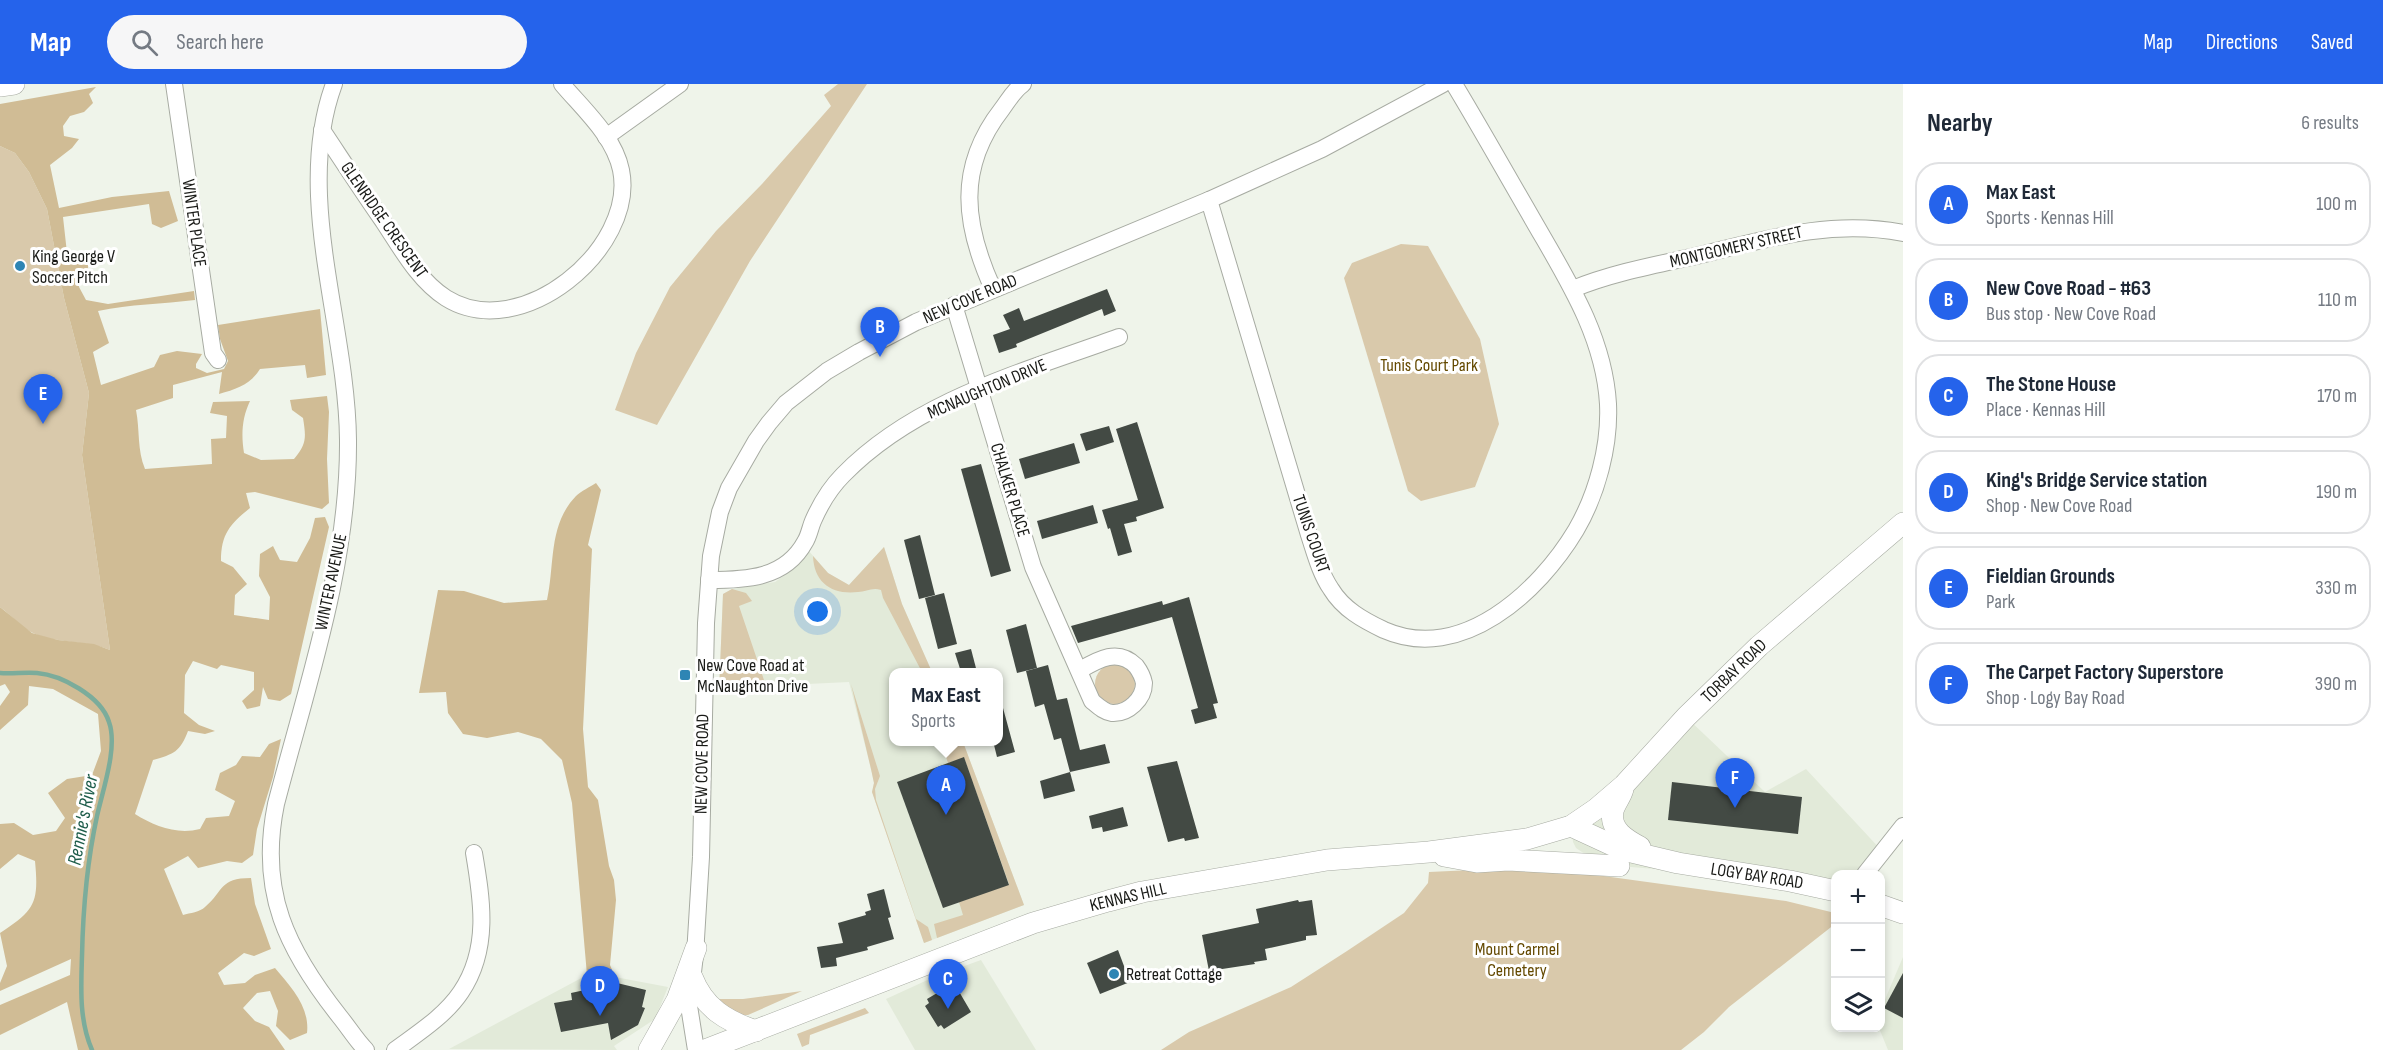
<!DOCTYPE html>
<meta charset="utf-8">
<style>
body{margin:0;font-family:"Sofia Sans Condensed",sans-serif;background:#f6f6f7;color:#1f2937}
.controls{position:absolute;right:18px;bottom:18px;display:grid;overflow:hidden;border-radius:12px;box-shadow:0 3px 9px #0003}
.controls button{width:54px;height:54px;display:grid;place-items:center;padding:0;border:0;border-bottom:2px solid #e0e1e3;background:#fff;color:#1f2937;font:30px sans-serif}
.you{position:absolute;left:818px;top:528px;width:21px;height:21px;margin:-15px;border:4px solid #fff;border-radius:50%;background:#1a73e8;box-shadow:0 0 0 9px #1a73e833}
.badge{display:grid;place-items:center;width:39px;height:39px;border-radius:50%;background:#2563eb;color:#fff;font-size:20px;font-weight:700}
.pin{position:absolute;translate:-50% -50px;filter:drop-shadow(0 2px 3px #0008)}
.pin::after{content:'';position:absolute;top:32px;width:21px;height:18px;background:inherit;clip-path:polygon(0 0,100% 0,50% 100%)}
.popup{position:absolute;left:889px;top:584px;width:114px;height:78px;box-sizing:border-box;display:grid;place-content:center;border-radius:12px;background:#fff;filter:drop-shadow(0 2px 4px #0005);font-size:20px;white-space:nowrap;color:#747a83}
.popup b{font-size:22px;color:#1f2937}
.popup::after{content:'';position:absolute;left:50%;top:100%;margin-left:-12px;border:12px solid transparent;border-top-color:#fff}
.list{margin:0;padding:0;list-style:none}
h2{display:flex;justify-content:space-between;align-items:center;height:78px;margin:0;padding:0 24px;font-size:26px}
h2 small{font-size:20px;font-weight:400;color:#747a83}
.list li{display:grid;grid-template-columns:39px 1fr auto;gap:18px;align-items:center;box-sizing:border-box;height:84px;margin:0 12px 12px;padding:0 12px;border:2px solid #e0e1e3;border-radius:24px}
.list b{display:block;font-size:22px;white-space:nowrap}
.list p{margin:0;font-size:20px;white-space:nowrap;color:#747a83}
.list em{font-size:20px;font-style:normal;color:#747a83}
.icon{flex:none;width:33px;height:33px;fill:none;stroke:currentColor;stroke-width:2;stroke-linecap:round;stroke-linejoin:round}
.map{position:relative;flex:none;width:1903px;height:966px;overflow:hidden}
header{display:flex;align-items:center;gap:36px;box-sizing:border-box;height:84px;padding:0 30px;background:#2563eb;color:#fff}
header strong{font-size:28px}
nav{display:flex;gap:33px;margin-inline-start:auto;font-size:21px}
.search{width:420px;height:54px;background:#f6f6f7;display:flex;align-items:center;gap:15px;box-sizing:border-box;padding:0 21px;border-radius:33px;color:#747a83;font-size:22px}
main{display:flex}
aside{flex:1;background:#fff}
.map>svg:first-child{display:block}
.built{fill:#e2ead9}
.green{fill:#d9c9ab}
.forest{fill:#d0bc95}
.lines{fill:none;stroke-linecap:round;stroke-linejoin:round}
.stream{stroke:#7bac9b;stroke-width:4.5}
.building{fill:#434a44}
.minor-casing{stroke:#a7aba2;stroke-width:18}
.major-casing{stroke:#a7aba2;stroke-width:22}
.minor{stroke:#fff;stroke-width:16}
.major{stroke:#fff;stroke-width:21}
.poi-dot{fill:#2e85b4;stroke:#fff;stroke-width:2}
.labels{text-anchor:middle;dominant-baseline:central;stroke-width:6;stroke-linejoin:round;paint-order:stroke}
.street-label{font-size:18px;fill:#191a17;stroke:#fff}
.poi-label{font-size:18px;fill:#191a17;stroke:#fff;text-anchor:start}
.park-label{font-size:18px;fill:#644900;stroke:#fff}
.water-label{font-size:20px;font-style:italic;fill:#1e5d4b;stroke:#fff}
</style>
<header>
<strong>Map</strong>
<div class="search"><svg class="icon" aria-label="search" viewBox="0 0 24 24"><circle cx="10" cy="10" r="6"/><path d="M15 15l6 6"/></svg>Search here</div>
<nav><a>Map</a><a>Directions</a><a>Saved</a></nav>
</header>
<main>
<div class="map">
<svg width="1903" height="966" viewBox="0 0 1903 966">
<rect width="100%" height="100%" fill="#eff4ea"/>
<g class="built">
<polygon points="884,463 902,520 932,588 894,588 894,658 963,658 1024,821 924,859 872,708 874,699 871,685 849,598 766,602 719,608 723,510 732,505 775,498 796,483 808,466 828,489 849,501"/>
<polygon points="1686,633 1765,708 1806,685 1882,767 1866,790 1836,790 1835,807 1678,779 1655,785 1619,782 1585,770 1576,764 1573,758 1571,742"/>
<polygon points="1903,873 1903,966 1888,966 1879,944 1881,925"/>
<polygon points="981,876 1036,966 915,966 886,915 934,893"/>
<polygon points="587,891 615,893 668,903 655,935 614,962 617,966 449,965"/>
</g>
<g class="green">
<polygon points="838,0 867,0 750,177 657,341 615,326 636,269 670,203 716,147 762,100 831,22 824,11"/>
<path d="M0,62L15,69L29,88L47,125L64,214L89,309L82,371L110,566C86,556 57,560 33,549C23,545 10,530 0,523Z"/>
<polygon points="1401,160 1428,162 1480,255 1499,340 1475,403 1421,417 1408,407 1344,194 1352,179"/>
<path d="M884,463L902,520L932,588H922L883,514L881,506C872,503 866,508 858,508C832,511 814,499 813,472L828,489L849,501Z"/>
<polygon points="732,505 746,509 752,517 739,522 766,602 719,608 723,510"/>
<circle cx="1115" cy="600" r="20"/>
<polygon points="851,600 880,692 875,705 876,716 916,835 928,843 932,856 924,859 872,708 874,699 871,685"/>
<polygon points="945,658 963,658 1024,821 937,854 934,840 963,831 959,818 1009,800 964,674 948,679 946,673 949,671"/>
<polygon points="1538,783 1786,817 1835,829 1835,840 1729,923 1704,948 1681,966 1161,966 1189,948 1291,903 1347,867 1404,829 1428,799 1429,788"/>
<polygon points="802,907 748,931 736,931 716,915 743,915"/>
<polygon points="865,924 869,929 810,951 809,960 802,963 797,950"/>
</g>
<g class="forest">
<path d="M96,3L89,10L93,19L84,28L70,32L63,42L64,52L79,55L72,64L50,81L59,124L112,113L169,107L178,137L161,144L152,140L149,120L63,133L68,178H88V184L79,190V203L86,216L108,220L194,207L195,216C163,220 130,220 98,227L109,259L93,268L101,301L154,283L160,271L177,267L202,270L196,280V284L207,289L224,285L228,277L220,255L218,241L320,225L326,291L307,294L305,281L260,285C250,301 237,305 219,310L222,288L173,301V314L136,326C140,346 137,366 145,385L212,380L211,355L226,354L227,332L210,329L213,318L250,317C242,334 241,350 244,369L261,376L294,375C307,360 306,353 303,334L292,326L290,316L327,312L329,328L327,375L329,419L322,425L255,408L246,409L250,424C230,440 221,450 221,477L233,483L247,500L235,511L234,531L269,536L270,513L259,492L260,470L273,462L280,476L297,478L310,454L315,434L325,433L329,443L291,610L280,617L268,615L263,603L260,622L247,625L242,617L254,606V588L221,581L217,585L193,577L185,591L184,629L199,641L215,647L205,650L188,647C180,668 174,670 153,676L135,730C154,742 177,751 200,745L206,734L229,732L235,717L215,706L220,689L236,681L242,672L260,673L269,660L281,655L273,693L257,745L253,771L242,779L227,777L198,784L188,772L164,785L183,831C190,829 200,828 205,823C224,807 219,794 251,794L255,820L271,865L254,872L244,869L218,889L224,901L245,899L255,891L275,884C291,903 310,923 307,949L290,956L276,942L278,927L270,907L257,909L243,924L255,937L269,943L285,966H78L67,918L0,951V921L70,891L71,875L0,907V899L7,882L0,849C35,826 39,819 35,777L18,770L0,785V740L14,739L33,751L56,747L65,734L48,709L67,695L92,691L101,667L98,630L53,605L29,602L28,621L0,646V622L10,608L5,600L0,602V523L32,549L58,556L94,560L110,566L82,371L89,309L64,214L47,125L29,88L15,69L0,62V20Z"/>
<path d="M596,399L601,406L588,461L592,465L583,645L588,703L598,716L609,782L614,796L616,816L610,881L615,893L587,891L572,719L562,676L541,655L518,648L487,654L463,650L448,629L446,608L419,609L438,506L464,507L504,519L547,516C555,480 548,441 576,412C581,407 590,403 596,399Z"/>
</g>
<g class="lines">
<path class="stream" d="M0,589C12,590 25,588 37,589C61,591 101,612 109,638C118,663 103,705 97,732C87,778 83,824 82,872C81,904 79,936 92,966"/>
</g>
<g class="building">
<polygon points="1107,205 1116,227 1104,232 1102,225 1097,227 1016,260 1017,263 999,269 993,251 1010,245 1003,231 1019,224 1024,237"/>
<polygon points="1137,338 1164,424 1136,433 1137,437 1124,440 1132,468 1118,472 1110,444 1108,445 1102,426 1138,416 1116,345"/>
<polygon points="1109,342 1114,358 1086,367 1080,350"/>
<polygon points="1074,359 1080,379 1025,395 1019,375"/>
<polygon points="981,380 1011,487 991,493 961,385"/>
<polygon points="1093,421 1098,439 1042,455 1037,437"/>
<polygon points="920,451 935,511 919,515 904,456"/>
<polygon points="944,509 957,560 938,565 925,514"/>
<polygon points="1189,513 1218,619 1213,620 1217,634 1195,640 1191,626 1198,624 1172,533 1078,559 1071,542 1162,517 1163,521"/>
<polygon points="1026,540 1037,584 1017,589 1006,546"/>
<polygon points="971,565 977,588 961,588 955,569"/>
<polygon points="1048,581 1057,616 1067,614 1080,666 1105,660 1110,679 1070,688 1061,654 1054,656 1044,620 1035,623 1026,587"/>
<polygon points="999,624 1003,624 1015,668 997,673 993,657 999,657"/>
<polygon points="964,673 1009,801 943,824 897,698"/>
<polygon points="1177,677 1199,754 1185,757 1184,754 1168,758 1147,683"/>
<polygon points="1070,688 1075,707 1044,715 1040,697"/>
<polygon points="1672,698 1802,713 1798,750 1668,736"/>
<polygon points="1123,723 1128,742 1103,748 1102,743 1092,745 1089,732"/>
<polygon points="884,805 891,833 888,834 894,855 867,863 868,866 836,874 837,882 821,884 817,863 843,859 838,839 866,831 865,828 871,826 867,810"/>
<polygon points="1298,816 1299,818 1312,816 1317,851 1306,852 1306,856 1265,865 1267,876 1254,878 1255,880 1209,887 1202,851 1259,839 1256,825"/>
<polygon points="1118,866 1130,898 1100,910 1087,879"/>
<polygon points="1903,889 1903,934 1884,924"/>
<polygon points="617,899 646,906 642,923 645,924 638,941 611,956 608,939 561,948 554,919 572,916 571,909"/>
<polygon points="954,899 971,928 944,945 941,941 938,943 925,922 929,919 927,915"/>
</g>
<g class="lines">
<g class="minor-casing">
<g id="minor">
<polyline points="174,0 213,269 218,276"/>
<path d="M334,0C293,111 347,240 348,356C349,481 307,601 276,720C258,808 287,866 340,933C349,944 356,956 366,966"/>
<path d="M322,46C342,76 362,107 383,137C401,164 418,196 446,214C521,261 637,164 621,86C614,52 583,25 562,0"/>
<polyline points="606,53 680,0"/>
<path d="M1209,116L1309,451C1315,469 1320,489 1331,505C1343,525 1363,536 1384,546C1461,580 1539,508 1576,446C1597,410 1610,362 1608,320C1604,249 1563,189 1529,129C1504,86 1480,43 1454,0"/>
<path d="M993,205C964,141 956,84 1002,25C1008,17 1014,6 1023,0"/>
<path d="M1573,205C1612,189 1655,181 1696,172C1766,155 1831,135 1903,149"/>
<path d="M954,221L1033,483L1092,617C1098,622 1104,628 1112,629C1128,630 1144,615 1144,599C1143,594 1139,586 1136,582C1118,564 1099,575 1080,586"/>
<path d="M709,496C745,496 785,495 805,458C809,452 810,444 813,437C820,421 831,403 843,391C916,316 1023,288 1119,253"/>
<polyline points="1865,790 1903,742"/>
<path d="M395,966C418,949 445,932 461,908C490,865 482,816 474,769"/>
<polyline points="696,966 689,922 695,871 701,773 706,539 711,472 720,428 729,404 756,357 769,339 786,319 827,287 859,268 916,238 1209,116 1322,65 1443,0"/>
</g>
</g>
<g class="major-casing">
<g id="major">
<polyline points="0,2 14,0"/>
<path d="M1623,705C1621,713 1615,719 1613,727C1609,746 1627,756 1640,763"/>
<polyline points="1571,742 1623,766 1678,779 1790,797 1836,807"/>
<polyline points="1444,772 1477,778 1508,776 1619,782"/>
<polyline points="1880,821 1903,829"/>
<path d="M692,893C704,924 726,937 756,947"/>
<polyline points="649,966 677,916 696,864"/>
<polyline points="705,966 1033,839 1108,817 1142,808 1327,776 1429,768 1527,755 1571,742 1596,725 1624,701 1686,633 1759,562 1903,439"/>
</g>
</g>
<use href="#minor" class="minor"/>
<use href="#major" class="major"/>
</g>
<g class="poi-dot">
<circle cx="20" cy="182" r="6"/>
<rect x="679" y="585" width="12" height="12" rx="3"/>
<circle cx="1114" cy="890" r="6"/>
</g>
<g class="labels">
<g class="street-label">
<text transform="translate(384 136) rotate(55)">GLENRIDGE CRESCENT</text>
<text transform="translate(194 139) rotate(82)">WINTER PLACE</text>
<text transform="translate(1736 163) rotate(-13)">MONTGOMERY STREET</text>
<text transform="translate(970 215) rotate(-23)">NEW COVE ROAD</text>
<text transform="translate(987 305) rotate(-23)">MCNAUGHTON DRIVE</text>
<text transform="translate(1010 406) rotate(73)">CHALKER PLACE</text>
<text transform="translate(1311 450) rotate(71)">TUNIS COURT</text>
<text transform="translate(331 498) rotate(-78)">WINTER AVENUE</text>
<text transform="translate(1734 587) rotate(-44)">TORBAY ROAD</text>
<text transform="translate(702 680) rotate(-89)">NEW COVE ROAD</text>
<text transform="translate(1757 792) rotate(9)">LOGY BAY ROAD</text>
<text transform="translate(1128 813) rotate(-13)">KENNAS HILL</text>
</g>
<g class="poi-label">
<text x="32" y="172">King George V<tspan x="32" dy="21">Soccer Pitch</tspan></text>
<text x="697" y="581">New Cove Road at<tspan x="697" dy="21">McNaughton Drive</tspan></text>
<text x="1126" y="890">Retreat Cottage</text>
</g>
<g class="park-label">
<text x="1429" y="281">Tunis Court Park</text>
<text x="1517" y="865">Mount Carmel<tspan x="1517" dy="21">Cemetery</tspan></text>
</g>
<g class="water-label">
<text transform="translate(83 736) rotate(-79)">Rennie's River</text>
</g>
</g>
</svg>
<div class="controls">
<button>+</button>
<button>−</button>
<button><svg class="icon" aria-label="layers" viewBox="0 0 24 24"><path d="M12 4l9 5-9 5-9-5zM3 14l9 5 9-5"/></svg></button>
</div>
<div class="you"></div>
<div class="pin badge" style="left:946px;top:731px">A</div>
<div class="popup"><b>Max East</b>Sports</div>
<div class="pin badge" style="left:880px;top:273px">B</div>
<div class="pin badge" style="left:948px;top:925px">C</div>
<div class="pin badge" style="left:600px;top:932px">D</div>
<div class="pin badge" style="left:43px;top:340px">E</div>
<div class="pin badge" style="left:1735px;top:724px">F</div>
</div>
<aside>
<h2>Nearby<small>6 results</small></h2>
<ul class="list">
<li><span class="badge">A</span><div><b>Max East</b><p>Sports · Kennas Hill</p></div><em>100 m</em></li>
<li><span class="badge">B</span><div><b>New Cove Road - #63</b><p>Bus stop · New Cove Road</p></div><em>110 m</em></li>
<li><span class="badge">C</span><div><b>The Stone House</b><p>Place · Kennas Hill</p></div><em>170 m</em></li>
<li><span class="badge">D</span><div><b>King's Bridge Service station</b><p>Shop · New Cove Road</p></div><em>190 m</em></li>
<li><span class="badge">E</span><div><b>Fieldian Grounds</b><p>Park</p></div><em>330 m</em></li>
<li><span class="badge">F</span><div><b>The Carpet Factory Superstore</b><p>Shop · Logy Bay Road</p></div><em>390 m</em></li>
</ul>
</aside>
</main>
